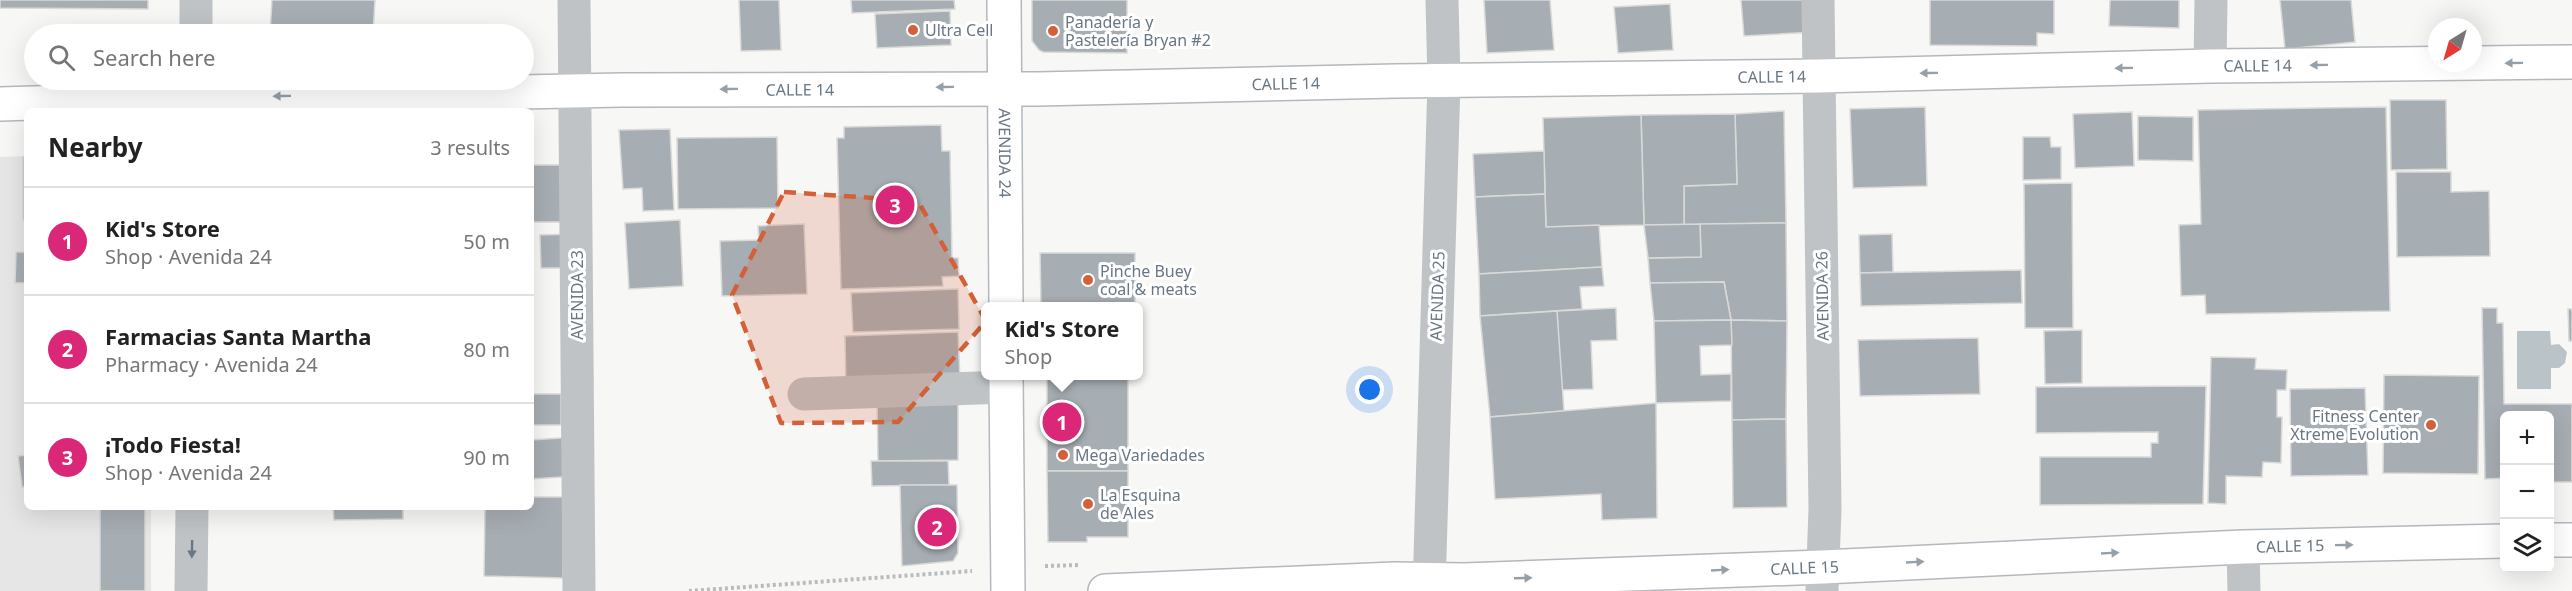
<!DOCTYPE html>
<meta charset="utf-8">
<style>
body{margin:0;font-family:"Noto Sans",sans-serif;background:#f2f2f2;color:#222}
.controls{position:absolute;right:18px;bottom:18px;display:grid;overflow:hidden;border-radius:9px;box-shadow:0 6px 24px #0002}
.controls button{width:54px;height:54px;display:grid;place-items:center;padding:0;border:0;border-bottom:2px solid #e0e0e0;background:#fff;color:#222;font:30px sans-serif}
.compass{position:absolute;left:2428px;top:18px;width:54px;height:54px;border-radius:50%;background:#fff;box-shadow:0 6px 24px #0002;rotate:217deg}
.you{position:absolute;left:1370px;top:390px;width:21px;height:21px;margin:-15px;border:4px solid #fff;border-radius:50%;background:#1a73e8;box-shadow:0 0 0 9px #1a73e833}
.badge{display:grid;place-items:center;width:39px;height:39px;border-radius:50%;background:#db2777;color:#fff;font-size:20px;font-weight:700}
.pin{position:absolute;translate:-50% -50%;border:3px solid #fff;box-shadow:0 2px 6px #0006}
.popup{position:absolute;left:981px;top:302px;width:162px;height:78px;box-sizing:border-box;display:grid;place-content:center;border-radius:9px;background:#fff;filter:drop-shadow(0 2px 4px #0005);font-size:20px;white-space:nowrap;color:#767676}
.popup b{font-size:22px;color:#222}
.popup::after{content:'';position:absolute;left:50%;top:100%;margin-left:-12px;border:12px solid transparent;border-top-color:#fff}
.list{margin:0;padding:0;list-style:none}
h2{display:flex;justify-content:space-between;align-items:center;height:78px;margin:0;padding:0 24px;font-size:26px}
h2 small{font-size:20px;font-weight:400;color:#767676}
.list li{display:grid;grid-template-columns:39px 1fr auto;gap:18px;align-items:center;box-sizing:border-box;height:108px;padding:0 24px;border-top:2px solid #e0e0e0}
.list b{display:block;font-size:22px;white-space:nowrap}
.list p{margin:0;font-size:20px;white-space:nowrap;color:#767676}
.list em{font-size:20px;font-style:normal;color:#767676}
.icon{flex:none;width:33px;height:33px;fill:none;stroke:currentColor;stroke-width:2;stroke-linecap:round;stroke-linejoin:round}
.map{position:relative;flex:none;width:2572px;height:591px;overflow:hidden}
.search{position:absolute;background:#fff;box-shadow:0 6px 24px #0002;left:24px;top:24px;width:510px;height:66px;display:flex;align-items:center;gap:15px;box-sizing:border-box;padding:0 21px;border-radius:33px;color:#767676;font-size:22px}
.panel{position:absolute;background:#fff;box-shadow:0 6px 24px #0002;left:24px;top:108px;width:510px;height:402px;border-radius:9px}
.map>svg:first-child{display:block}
.built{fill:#e5e6e5}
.water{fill:#bac3c8}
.building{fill:#a7aeb3;stroke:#d9d9d7;stroke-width:1.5}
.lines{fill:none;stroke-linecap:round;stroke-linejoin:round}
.secondary-casing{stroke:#b4b8bc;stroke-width:36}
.path{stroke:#b9bcbe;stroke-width:4;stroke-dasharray:3 3;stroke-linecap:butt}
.street{stroke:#bfc3c6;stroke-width:33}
.secondary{stroke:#fff;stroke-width:33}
.oneway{fill:#96a0a8}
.oneway2{fill:#697783}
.marked{fill:#d36038;fill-opacity:0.2;stroke:#d36038;stroke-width:4.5;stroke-dasharray:12 8;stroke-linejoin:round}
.poi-dot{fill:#d36038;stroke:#fff;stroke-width:2}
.labels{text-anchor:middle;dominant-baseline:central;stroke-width:6;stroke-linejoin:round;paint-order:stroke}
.poi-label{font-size:16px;fill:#697783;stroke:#fff;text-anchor:start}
.street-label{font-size:16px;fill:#697783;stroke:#fff}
</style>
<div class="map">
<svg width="2572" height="591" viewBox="0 0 2572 591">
<rect width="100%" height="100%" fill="#f7f7f5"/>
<polygon class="built" points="27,156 27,507 151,507 151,591 0,591 0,157"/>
<polygon class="water" points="2517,331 2550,331 2551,345 2559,344 2567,352 2565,363 2559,368 2551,368 2551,389 2517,389"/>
<g class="building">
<polygon points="0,0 148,0 148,9 0,8"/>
<polygon points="272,0 375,0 373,34 270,34"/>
<polygon points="739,0 779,0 781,50 741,51"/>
<polygon points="851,0 954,0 955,9 852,13"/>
<polygon points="1032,0 1127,0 1127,53 1043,52 1039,50 1032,41"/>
<polygon points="1484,0 1550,0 1554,50 1487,53"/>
<polygon points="1741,0 1813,0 1815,32 1744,36"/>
<polygon points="1930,0 2054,0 2054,34 2037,33 2037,46 1930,45"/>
<polygon points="2110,0 2179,0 2179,28 2109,26"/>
<polygon points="2280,0 2351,0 2355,42 2285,49"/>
<polygon points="1670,4 1673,50 1618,53 1614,7"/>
<polygon points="950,11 951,45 877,48 875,14"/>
<polygon points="2390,100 2446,100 2447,169 2391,170"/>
<polygon points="1925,107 1927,186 1853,188 1850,109"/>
<polygon points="2386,107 2390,311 2206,314 2205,295 2181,296 2179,225 2201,224 2198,110"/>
<polygon points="1784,111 1786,223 1684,225 1684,186 1737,184 1735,114"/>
<polygon points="2132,112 2134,166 2075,168 2073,114"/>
<polygon points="1735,114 1737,184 1684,186 1684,225 1644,225 1641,115"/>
<polygon points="1641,115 1644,225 1546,227 1543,118"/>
<polygon points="2138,116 2193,117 2193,161 2138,160"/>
<polygon points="941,125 942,151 950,151 952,258 958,258 959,276 942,277 943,286 841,289 837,138 844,138 844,127"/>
<polygon points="670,129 674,210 643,211 642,188 623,189 619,130"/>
<polygon points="777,137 778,208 678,209 677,138"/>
<polygon points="2023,137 2050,137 2051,147 2061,147 2061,179 2023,180"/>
<polygon points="1544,151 1545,194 1475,197 1473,154"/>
<polygon points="23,157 27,157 27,219 23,220"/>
<polygon points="531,165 566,165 567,222 531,222"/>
<polygon points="2396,172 2451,172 2451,192 2489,191 2490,256 2397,257"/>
<polygon points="2072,183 2073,328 2025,328 2024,184"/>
<polygon points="1545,194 1546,227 1599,225 1602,267 1479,274 1475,197"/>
<polygon points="680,220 683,286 629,289 625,223"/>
<polygon points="1786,223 1787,321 1731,320 1724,282 1650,283 1648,258 1701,257 1700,224"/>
<polygon points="804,224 807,294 722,296 720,241 759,240 758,226"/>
<polygon points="1700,224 1701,257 1648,258 1644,225"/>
<polygon points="574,234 575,268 541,268 540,235"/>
<polygon points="1892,234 1893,272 1860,273 1859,235"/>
<polygon points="16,252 27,252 27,283 15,283"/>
<polygon points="1040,253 1135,253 1135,306 1041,306"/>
<polygon points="1602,267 1604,286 1580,287 1582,309 1480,316 1479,274"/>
<polygon points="2021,270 2022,303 1861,306 1860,273"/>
<polygon points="1724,282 1731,320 1654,321 1650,283"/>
<polygon points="958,289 959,329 853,332 851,293"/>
<polygon points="1616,308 1617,340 1591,341 1593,389 1561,390 1557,311"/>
<polygon points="2482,308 2497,308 2497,323 2503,323 2504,404 2572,404 2572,482 2552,482 2550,478 2550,416 2504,416 2504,478 2485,479"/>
<polygon points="2568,309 2572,309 2572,341 2569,341"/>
<polygon points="1557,311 1564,411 1490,417 1480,316"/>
<polygon points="1731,320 1787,321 1786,419 1732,420"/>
<polygon points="1731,320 1732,345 1700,346 1701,375 1731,374 1731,401 1656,403 1654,321"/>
<polygon points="2082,330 2082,383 2045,384 2044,331"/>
<polygon points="958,332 960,380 846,385 845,336"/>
<polygon points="1978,338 1980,394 1860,396 1858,340"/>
<polygon points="2211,357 2256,358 2255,369 2287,370 2286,390 2277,390 2277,417 2282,417 2281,463 2263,462 2262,477 2226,476 2226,504 2208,503"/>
<polygon points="2384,375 2479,376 2478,474 2383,473"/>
<rect x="1047" y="376" width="81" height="95"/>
<polygon points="2206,386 2203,504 2040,505 2040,457 2151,457 2151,443 2158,443 2158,432 2036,433 2036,387"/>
<polygon points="2365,388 2368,475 2291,476 2290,389"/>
<rect x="531" y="394" width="30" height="31"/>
<polygon points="958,397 958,460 878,461 877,398"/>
<polygon points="1656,403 1657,518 1602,520 1601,494 1495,499 1490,417"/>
<polygon points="1786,419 1787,507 1733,508 1732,420"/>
<polygon points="575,437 578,476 531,479 531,440"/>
<polygon points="27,455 27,487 22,487 18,456"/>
<polygon points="871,461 948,461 949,485 872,486"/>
<polygon points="1047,471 1128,471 1128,537 1087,537 1087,542 1048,542"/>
<polygon points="900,485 957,485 958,553 953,561 902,566"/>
<polygon points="531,497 563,497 563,578 484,576 485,507 531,507"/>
<rect x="100" y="507" width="45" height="84"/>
<polygon points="333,507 403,507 403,519 334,520"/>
</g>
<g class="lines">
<g class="secondary-casing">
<g id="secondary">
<path id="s1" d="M1004,0L1006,306"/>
<path id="s2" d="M0,104L196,98L622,90L1038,89L1396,81L1819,76L2210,66L2572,62"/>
<polyline points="1006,376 1008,591"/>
<polyline points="2550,540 2572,540"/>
<path id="s3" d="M1105,591L1394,579L1464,580L1823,567L2243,547L2504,541"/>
</g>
</g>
<g class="path">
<polyline points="1045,566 1080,565"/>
<polyline points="689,591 972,571"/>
</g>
<g class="street">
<polyline points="574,0 579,591"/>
<polyline points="1818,0 1825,509 1822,591"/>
<polyline points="196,34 196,0"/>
<polyline points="2210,66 2211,0"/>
<polyline points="804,394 1007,387"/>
<polyline points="2243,547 2244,591"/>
<polyline points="191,591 192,507"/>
<polyline points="1429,591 1444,81 1442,0"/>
</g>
<use href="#secondary" class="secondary"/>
</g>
<defs><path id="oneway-solid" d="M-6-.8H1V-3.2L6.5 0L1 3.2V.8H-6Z" transform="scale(1.5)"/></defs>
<g class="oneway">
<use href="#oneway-solid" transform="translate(2514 63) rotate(179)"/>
<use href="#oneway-solid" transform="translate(2319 65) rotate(179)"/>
<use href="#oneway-solid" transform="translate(2124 68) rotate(179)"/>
<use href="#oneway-solid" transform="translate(1929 73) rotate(179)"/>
<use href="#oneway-solid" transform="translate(945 87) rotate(179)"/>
<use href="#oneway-solid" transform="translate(729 89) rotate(179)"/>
<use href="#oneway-solid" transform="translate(282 96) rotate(179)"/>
<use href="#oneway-solid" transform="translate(2344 545) rotate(-1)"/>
<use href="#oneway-solid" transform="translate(2110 553) rotate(-3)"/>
<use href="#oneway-solid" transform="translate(1915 562) rotate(-3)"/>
<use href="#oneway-solid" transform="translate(1720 570) rotate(-3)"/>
<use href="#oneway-solid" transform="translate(1523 578) rotate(-2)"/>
</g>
<use class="oneway2" href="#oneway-solid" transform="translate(192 549) rotate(91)"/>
<path class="marked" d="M784,192L918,201L986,321L898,422L781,423L732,295Z"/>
<g class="poi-dot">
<circle cx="913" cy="30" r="6"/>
<circle cx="1053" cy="31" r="6"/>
<circle cx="1088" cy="280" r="6"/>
<circle cx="2431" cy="425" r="6"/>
<circle cx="1063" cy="455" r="6"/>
<circle cx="1088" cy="504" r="6"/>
</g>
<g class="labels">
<g class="poi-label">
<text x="1065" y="22">Panadería y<tspan x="1065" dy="18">Pastelería Bryan #2</tspan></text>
<text x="925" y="30">Ultra Cell</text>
<text x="1100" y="271">Pinche Buey<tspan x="1100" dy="18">coal &amp; meats</tspan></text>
<text x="2419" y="416" text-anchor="end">Fitness Center<tspan x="2419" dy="18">Xtreme Evolution</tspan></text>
<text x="1075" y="455">Mega Variedades</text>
<text x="1100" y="495">La Esquina<tspan x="1100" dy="18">de Ales</tspan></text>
</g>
<g class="street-label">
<text stroke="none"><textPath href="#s2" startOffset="2258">CALLE 14</textPath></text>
<text stroke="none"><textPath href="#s2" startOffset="1772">CALLE 14</textPath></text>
<text stroke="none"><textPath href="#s2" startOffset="1286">CALLE 14</textPath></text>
<text stroke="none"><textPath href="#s2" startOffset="800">CALLE 14</textPath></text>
<text stroke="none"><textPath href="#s1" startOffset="153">AVENIDA 24</textPath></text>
<text transform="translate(577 295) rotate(-90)">AVENIDA 23</text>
<text transform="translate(1437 296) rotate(-88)">AVENIDA 25</text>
<text transform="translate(1822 296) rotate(-91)">AVENIDA 26</text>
<text stroke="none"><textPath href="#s3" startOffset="1186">CALLE 15</textPath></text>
<text stroke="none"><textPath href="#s3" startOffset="700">CALLE 15</textPath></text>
</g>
</g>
</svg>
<div class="controls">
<button>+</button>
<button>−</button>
<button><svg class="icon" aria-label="layers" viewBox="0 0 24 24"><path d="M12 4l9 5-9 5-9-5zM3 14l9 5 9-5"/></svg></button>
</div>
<svg class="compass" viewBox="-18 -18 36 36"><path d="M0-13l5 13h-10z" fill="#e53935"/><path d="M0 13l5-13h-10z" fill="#767676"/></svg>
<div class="you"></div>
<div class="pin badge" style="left:1062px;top:422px">1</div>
<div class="popup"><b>Kid's Store</b>Shop</div>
<div class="pin badge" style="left:937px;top:527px">2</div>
<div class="pin badge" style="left:895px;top:205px">3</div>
<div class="search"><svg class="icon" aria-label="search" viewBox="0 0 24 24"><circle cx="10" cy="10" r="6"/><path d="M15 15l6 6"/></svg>Search here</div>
<section class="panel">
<h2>Nearby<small>3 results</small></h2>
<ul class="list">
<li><span class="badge">1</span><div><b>Kid's Store</b><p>Shop · Avenida 24</p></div><em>50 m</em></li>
<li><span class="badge">2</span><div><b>Farmacias Santa Martha</b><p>Pharmacy · Avenida 24</p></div><em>80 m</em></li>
<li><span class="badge">3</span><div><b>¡Todo Fiesta!</b><p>Shop · Avenida 24</p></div><em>90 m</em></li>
</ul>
</section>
</div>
